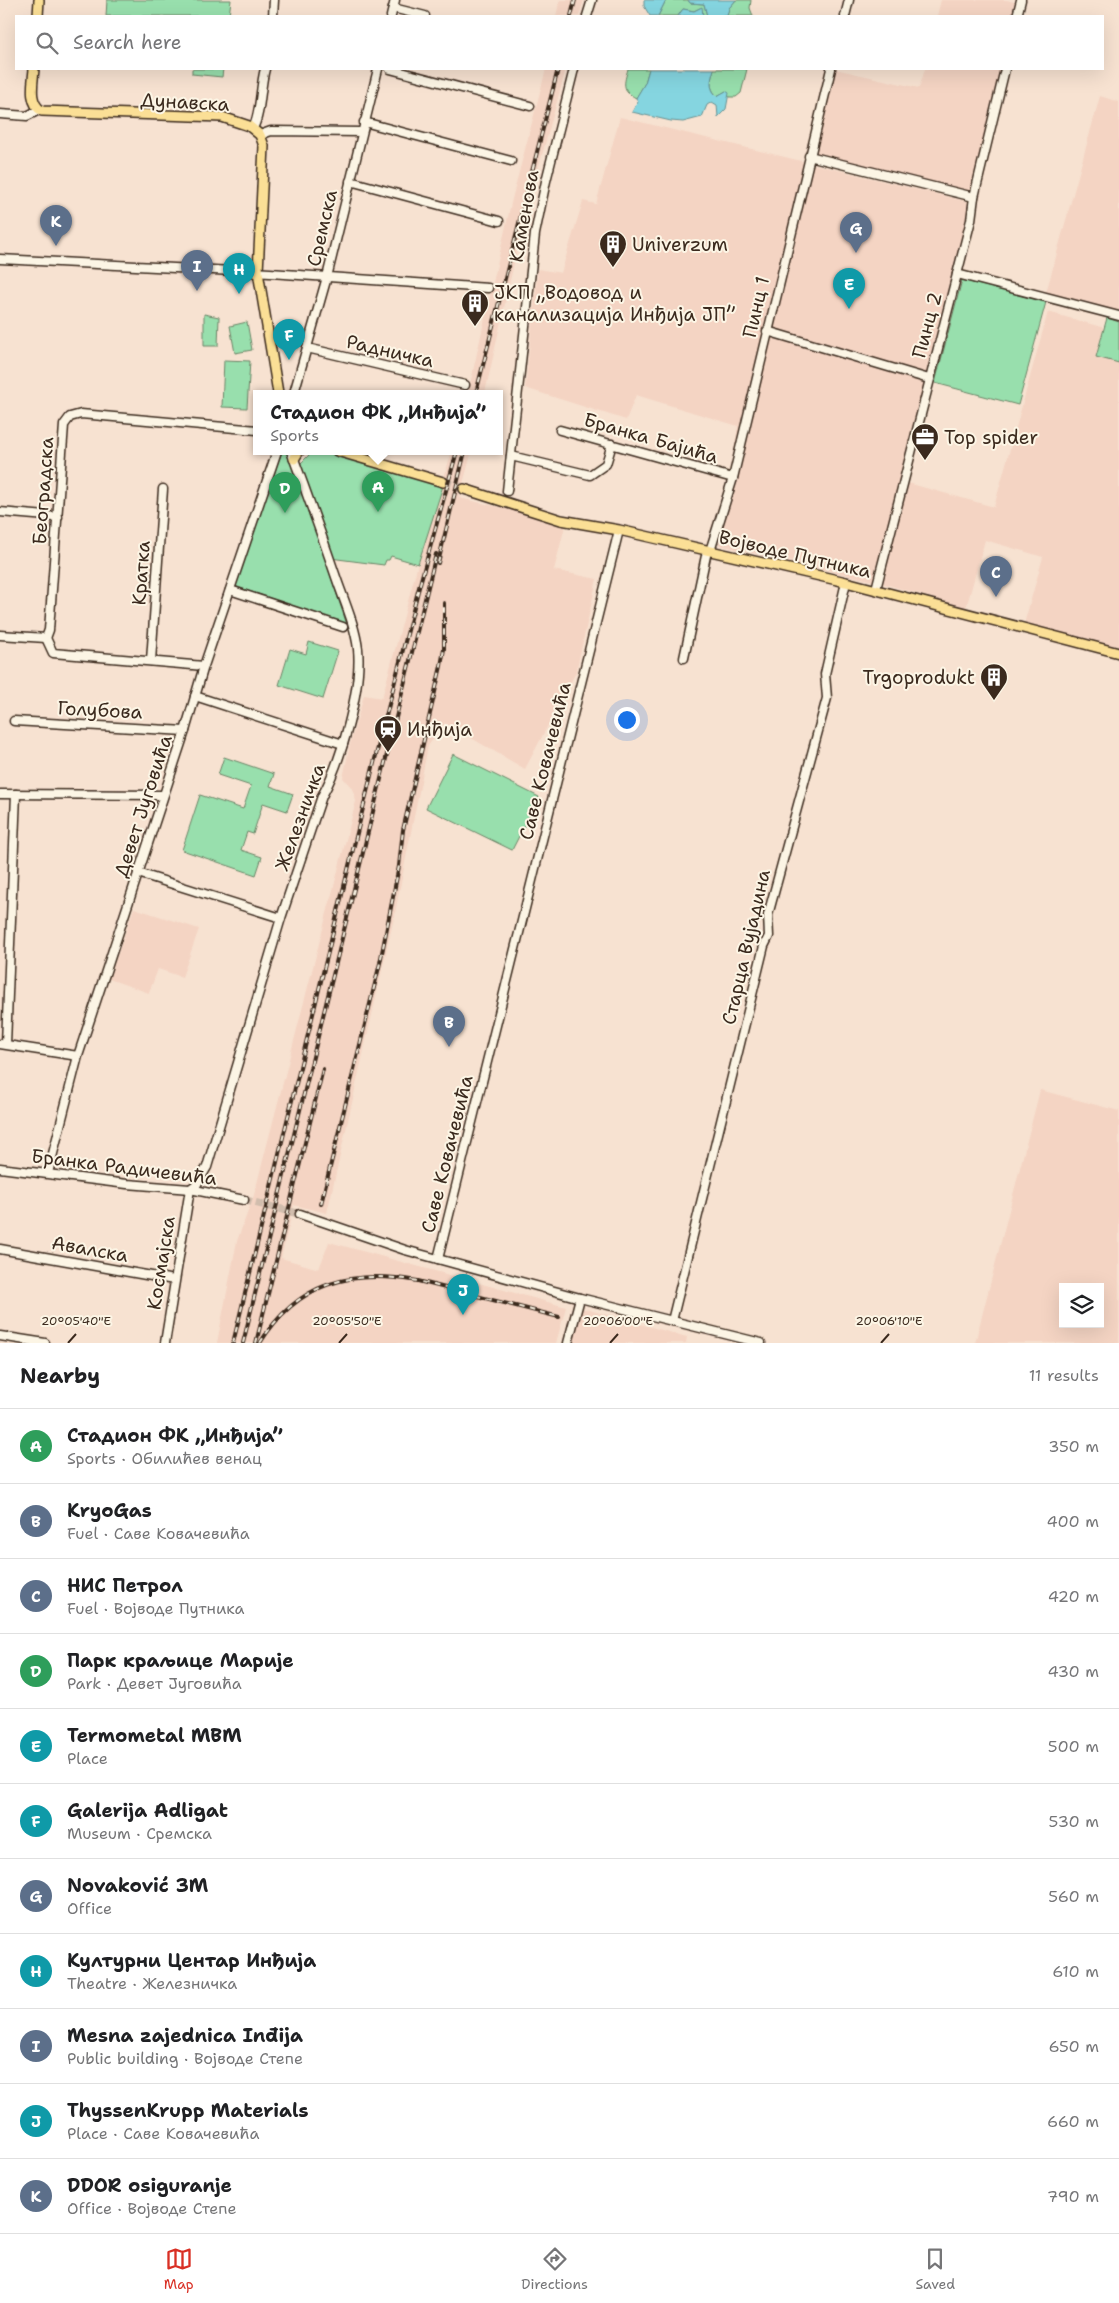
<!DOCTYPE html>
<meta charset="utf-8">
<style>
body{margin:0;font-family:"Shantell Sans",sans-serif;background:#f2f2f2;color:#202124}
.controls{position:absolute;right:15px;bottom:15px;display:grid;overflow:hidden;border-radius:0px;box-shadow:0 5px 20px #0002}
.controls button{width:45px;height:45px;display:grid;place-items:center;padding:0;border:0;border-bottom:1px solid #e0e0e0;background:#fff;color:#202124;font:25px sans-serif}
.you{position:absolute;left:626px;top:719px;width:18px;height:18px;margin:-12px;border:4px solid #fff;border-radius:50%;background:#1a73e8;box-shadow:0 0 0 8px #1a73e833}
.badge{display:grid;place-items:center;width:32px;height:32px;border-radius:50%;background:#d93025;color:#fff;font-size:16px;font-weight:700}
.pin{position:absolute;translate:-50% -41px;filter:drop-shadow(0 1px 2px #0008)}
.pin::after{content:'';position:absolute;top:26px;width:18px;height:15px;background:inherit;clip-path:polygon(0 0,100% 0,50% 100%)}
.popup{position:absolute;left:253px;top:390px;width:250px;height:65px;box-sizing:border-box;display:grid;place-content:center;border-radius:0px;background:#fff;filter:drop-shadow(0 1px 4px #0005);font-size:16px;white-space:nowrap;color:#757577}
.popup b{font-size:19px;color:#202124}
.popup::after{content:'';position:absolute;left:50%;top:100%;margin-left:-10px;border:10px solid transparent;border-top-color:#fff}
.list{margin:0;padding:0;list-style:none}
h2{display:flex;justify-content:space-between;align-items:center;height:65px;margin:0;padding:0 20px;font-size:21px}
h2 small{font-size:16px;font-weight:400;color:#757577}
.list li{display:grid;grid-template-columns:32px 1fr auto;gap:15px;align-items:center;box-sizing:border-box;height:75px;padding:0 20px;border-top:1px solid #e0e0e0}
.list b{display:block;font-size:19px;white-space:nowrap}
.list p{margin:0;font-size:16px;white-space:nowrap;color:#757577}
.list em{font-size:16px;font-style:normal;color:#757577}
.icon{flex:none;width:28px;height:28px;fill:none;stroke:currentColor;stroke-width:2;stroke-linecap:round;stroke-linejoin:round}
.map{position:relative;flex:none;width:1119px;height:1343px;overflow:hidden}
.search{position:absolute;background:#fff;box-shadow:0 5px 20px #0002;left:15px;right:15px;top:15px;height:55px;display:flex;align-items:center;gap:12px;box-sizing:border-box;padding:0 18px;border-radius:0px;color:#757577;font-size:19px}
.sheet{height:890px;background:#fff}
nav{display:flex;justify-content:space-around;align-items:center;box-sizing:border-box;height:70px;border-top:1px solid #e0e0e0;background:#fff;font-size:14px;color:#757577}
nav a{display:grid;justify-items:center;gap:2px}
nav .on{color:#d93025}
.map>svg:first-child{display:block}
.built{fill:#f4d4c3;fill-rule:evenodd}
.green{fill:#98dfad;stroke:#6a8466}
.water{fill:#85d5e0;stroke:#679192}
.lines{fill:none;stroke-linecap:round;stroke-linejoin:round}
.minor-tunnel{stroke:#d1bdad;stroke-width:8;stroke-dasharray:8 4;stroke-linecap:butt}
.major-tunnel{stroke:#d1bdad;stroke-width:9;stroke-dasharray:9 4.5;stroke-linecap:butt}
.minor-casing{stroke:#3b2a1e;stroke-width:11}
.major-casing{stroke:#3b2a1e;stroke-width:12}
.minor{stroke:#fcf5e5;stroke-width:8}
.major{stroke:#fbdf96;stroke-width:9}
.rail-casing{stroke:#3b2a1e;stroke-width:4}
.rail{stroke:#fcf5e5;stroke-width:2;stroke-dasharray:5.5;stroke-linecap:butt}
.ticks{fill:none;stroke:#3b2a1e;stroke-width:2}
.labels{text-anchor:middle;dominant-baseline:central;stroke-width:4;stroke-linejoin:round;paint-order:stroke}
.street-label{font-size:19px;fill:#3b2a1e;stroke:#fcf5e5}
.poi-label{font-size:19px;fill:#3b2a1e;stroke:#fcf5e5;text-anchor:start}
.ticks-label{font-size:12px;text-anchor:middle;fill:#3b2a1e;stroke:#fcf5e5;stroke-width:4;stroke-linejoin:round;paint-order:stroke}
</style>
<div class="map">
<svg width="1119" height="1343" viewBox="0 0 1119 1343">
<rect width="100%" height="100%" fill="#f7e2d1"/>
<filter id="ink" filterUnits="userSpaceOnUse"><feTurbulence type="fractalNoise" baseFrequency=".02" numOctaves="2"/><feDisplacementMap in="SourceGraphic" scale="10" xChannelSelector="R" yChannelSelector="G"/><feConvolveMatrix kernelMatrix="1 2 1 2 8 2 1 2 1" color-interpolation-filters="sRGB"/></filter>
<g filter="url(#ink)">
<g class="built">
<polygon points="560,0 584,0 579,16 556,16"/>
<polygon points="941,0 1007,0 1017,3 1013,16 937,16"/>
<polygon points="546,69 566,69 522,227 485,393 468,393 512,199"/>
<polygon points="835,69 919,88 925,69 1000,69 970,193 813,157"/>
<polygon points="1100,96 1119,102 1119,311 1046,293"/>
<polygon points="620,117 978,204 908,483 994,507 1048,312 1119,332 1119,650 1024,624 1043,557 985,540 966,608 881,583 719,545 738,426 636,395 626,420 525,388 538,269 561,273 583,201 596,204"/>
<polygon points="452,451 472,451 459,498 566,522 554,570 597,579 576,672 525,769 445,723 428,746 395,913 327,1213 294,1205 281,1258 319,1269 329,1242 566,1307 556,1343 217,1343 237,1241 254,1195 356,801 352,788 343,778 350,744 364,695 382,698 418,564"/>
<polygon points="134,908 199,929 182,977 158,969 149,993 109,979"/>
<path d="M1040,1090L1119,1111V1343H975ZM1063,1287H1100V1324H1063Z"/>
<polygon points="582,1308 687,1337 686,1343 573,1343"/>
</g>
<g class="green">
<polygon points="107,0 231,0 229,16 106,16"/>
<polygon points="666,0 688,0 690,3 704,4 707,16 703,16 700,8 694,11 683,9 678,16 658,16"/>
<polygon points="736,0 751,0 750,8 753,16 727,16 729,8"/>
<polygon points="192,69 223,69 222,77 192,74"/>
<path d="M628,69H649L645,83L636,98C621,90 624,83 628,69Z"/>
<path d="M714,69H747L741,93L736,97H729L726,91L717,96C708,87 711,79 714,69Z"/>
<polygon points="962,280 1046,302 1018,405 935,383"/>
<polygon points="204,314 219,317 218,346 204,346"/>
<polygon points="1107,318 1119,322 1119,363 1096,357"/>
<polygon points="247,322 252,350 235,353 230,326"/>
<polygon points="224,360 250,361 247,408 222,407"/>
<polygon points="282,451 289,451 347,625 235,586"/>
<polygon points="313,451 328,451 443,486 418,564 391,556 389,560 386,560 384,565 330,558 299,465"/>
<polygon points="309,642 338,651 323,699 279,685 290,649 306,654"/>
<polygon points="453,754 539,797 512,850 426,808"/>
<polygon points="224,757 274,774 270,786 293,794 287,811 263,803 253,834 247,832 241,850 262,857 256,875 182,850 200,795 243,809 251,786 218,775"/>
</g>
<g class="water">
<polygon points="644,0 666,0 658,16 650,16 644,6"/>
<polygon points="688,0 736,0 729,8 727,16 707,16 704,4 690,3"/>
<polygon points="702,7 703,16 678,16 683,9 694,11"/>
<path d="M649,69H714C711,79 708,88 717,96L726,91L729,93L726,109L718,117L717,105L712,102L707,105L702,117L683,122L671,121L632,112L638,101L636,98L645,83Z"/>
</g>
<g class="lines">
<polyline class="minor-tunnel" points="244,1200 300,1214"/>
<polyline class="major-tunnel" points="443,482 464,489"/>
<g class="minor-casing">
<g id="minor">
<polyline points="393,8 425,16"/>
<polyline points="273,16 274,0"/>
<polyline points="391,16 395,0"/>
<polyline points="587,16 592,0"/>
<polyline points="845,16 849,0"/>
<polyline points="1017,16 1021,0"/>
<polyline points="390,69 530,106"/>
<polyline points="0,114 27,116 39,110"/>
<polyline points="364,122 511,161"/>
<path d="M253,128C261,114 260,86 265,69"/>
<polyline points="260,135 271,131 362,132"/>
<polyline points="809,156 974,197"/>
<polyline points="350,181 499,221"/>
<polyline points="0,259 270,273 488,288"/>
<polyline points="957,274 1119,316"/>
<polyline points="767,331 929,379"/>
<polyline points="307,348 465,385"/>
<polyline points="294,393 327,277 378,69"/>
<polyline points="560,430 733,478"/>
<polyline points="374,451 379,452"/>
<polyline points="511,456 590,475 606,464 612,444"/>
<polyline points="507,491 535,234 546,181 574,69"/>
<polyline points="0,512 58,517"/>
<polyline points="710,551 733,478 831,69"/>
<polyline points="876,589 971,220 974,197 1005,69"/>
<polyline points="230,590 343,627"/>
<polyline points="0,635 46,638"/>
<polyline points="46,638 49,630 64,425 70,417 81,414 257,430"/>
<polyline points="46,638 53,653 204,666"/>
<polyline points="684,658 707,551"/>
<polyline points="151,661 163,489"/>
<polyline points="195,696 343,744"/>
<polyline points="14,721 185,731"/>
<polyline points="0,794 163,795"/>
<polyline points="138,873 281,918"/>
<polyline points="0,1044 78,1056"/>
<polyline points="6,1044 16,794"/>
<polyline points="0,1168 127,1184 190,1189 244,1200"/>
<polyline points="48,1173 78,1056 185,731 204,666 277,451"/>
<path d="M190,1189L197,1184L207,1167L281,918L322,796C341,762 362,688 358,649C355,625 345,603 337,580C322,536 307,494 291,451"/>
<polyline points="300,1214 405,1250 580,1298 761,1343"/>
<polyline points="0,1249 174,1280"/>
<polyline points="438,1259 619,530"/>
<polyline points="672,1321 764,946 769,936 768,915 827,698 825,674 846,582"/>
<polyline points="0,1336 45,1343"/>
<polyline points="165,1343 190,1189"/>
<polyline points="568,1343 580,1298"/>
</g>
</g>
<g class="major-casing">
<g id="major">
<polyline points="38,16 39,0"/>
<path d="M34,69C33,83 28,103 42,111L222,117L249,126L260,135L264,146L258,272L278,393"/>
<polyline points="337,451 443,482"/>
<polyline points="294,459 299,451"/>
<polyline points="464,489 561,520 619,530 846,582 1119,653"/>
</g>
</g>
<use href="#minor" class="minor"/>
<use href="#major" class="major"/>
<g class="rail-casing">
<g id="rail">
<polyline points="571,16 575,0"/>
<polyline points="476,393 558,69"/>
<polyline points="438,563 465,451"/>
<polyline points="321,1204 380,963 399,866 403,830 441,666 444,649 444,603"/>
<polyline points="233,1343 374,763 418,591 457,451"/>
<polyline points="243,1343 436,554"/>
<polyline points="256,1343 323,1069"/>
<path d="M260,1343C298,1282 350,1269 418,1281L559,1317"/>
</g>
</g>
<use href="#rail" class="rail"/>
</g>
</g>
<path class="ticks" d="M68,1343L76,1334M339,1343L347,1334M610,1343L618,1334M881,1343L889,1334"/>
<defs>
<g id="building-pin" transform="scale(1.4375)"><path d="M0 17L-7.5 6A9.5 9.5 0 1 1 7.5 6Z" fill="#3b2a1e" stroke="#fcf5e5"/><path d="M-4-6H4V6H1V3H-1V6H-4ZM-2.5-4.3h1.7v1.8h-1.7ZM.8-4.3h1.7v1.8H.8ZM-2.5-1h1.7V.8h-1.7ZM.8-1h1.7V.8H.8Z" fill="#fff"/></g>
<g id="office-pin" transform="scale(1.4375)"><path d="M0 17L-7.5 6A9.5 9.5 0 1 1 7.5 6Z" fill="#3b2a1e" stroke="#fcf5e5"/><path d="M-6-3h4V-5.5h4V-3h4V5H-6ZM-1-4.5V-3h2v-1.5ZM-6 0V1H6V0Z" fill="#fff"/></g>
<g id="station-pin" transform="scale(1.4375)"><path d="M0 17L-7.5 6A9.5 9.5 0 1 1 7.5 6Z" fill="#3b2a1e" stroke="#fcf5e5"/><path d="M-3-6H3Q5-6 5-4V2Q5 4 3 4L4.5 6H3L1.5 4h-3L-3 6H-4.5L-3 4Q-5 4-5 2V-4Q-5-6-3-6ZM-3.5-4v3h7v-3ZM-3.5 1v1.5H-2V1ZM2 1v1.5H3.5V1Z" fill="#fff"/></g>
</defs>
<g fill-rule="evenodd">
<use href="#building-pin" x="613" y="244"/>
<use href="#building-pin" x="475" y="303"/>
<use href="#office-pin" x="925" y="437"/>
<use href="#building-pin" x="994" y="677"/>
<use href="#station-pin" x="388" y="729"/>
</g>
<g class="labels">
<g class="street-label">
<text transform="translate(185 102) rotate(3)">Дунавска</text>
<text transform="translate(524 216) rotate(-80)">Каменова</text>
<text transform="translate(322 228) rotate(-77)">Сремска</text>
<text transform="translate(756 307) rotate(-77)">Пинц 1</text>
<text transform="translate(927 325) rotate(-75)">Пинц 2</text>
<text transform="translate(390 351) rotate(13)">Радничка</text>
<text transform="translate(651 438) rotate(16)">Бранка Бајића</text>
<text transform="translate(43 491) rotate(-86)">Београдска</text>
<text transform="translate(795 554) rotate(13)">Војводе Путника</text>
<text transform="translate(141 573) rotate(-86)">Кратка</text>
<text transform="translate(100 710) rotate(3)">Голубова</text>
<text transform="translate(545 761) rotate(-76)">Саве Ковачевића</text>
<text transform="translate(143 806) rotate(-72)">Девет Југовића</text>
<text transform="translate(300 817) rotate(-70)">Железничка</text>
<text transform="translate(746 947) rotate(-77)">Старца Вујадина</text>
<text transform="translate(447 1154) rotate(-76)">Саве Ковачевића</text>
<text transform="translate(124 1167) rotate(7)">Бранка Радичевића</text>
<text transform="translate(90 1249) rotate(10)">Авалска</text>
<text transform="translate(161 1263) rotate(-81)">Космајска</text>
</g>
<g class="poi-label">
<text x="632" y="244">Univerzum</text>
<text x="494" y="292">ЈКП „Водовод и<tspan x="494" dy="22">канализација Инђија ЈП”</tspan></text>
<text x="944" y="437">Top spider</text>
<text x="975" y="677" text-anchor="end">Trgoprodukt</text>
<text x="407" y="729">Инђија</text>
</g>
</g>
<g class="ticks-label">
<text x="76" y="1325">20°05'40"E</text>
<text x="347" y="1325">20°05'50"E</text>
<text x="618" y="1325">20°06'00"E</text>
<text x="889" y="1325">20°06'10"E</text>
</g>
</svg>
<div class="controls">
<button><svg class="icon" aria-label="layers" viewBox="0 0 24 24"><path d="M12 4l9 5-9 5-9-5zM3 14l9 5 9-5"/></svg></button>
</div>
<div class="you"></div>
<div class="pin badge" style="left:378px;top:512px;background:#2e9e5b">A</div>
<div class="popup"><b>Стадион ФК „Инђија”</b>Sports</div>
<div class="pin badge" style="left:449px;top:1047px;background:#5c6f8a">B</div>
<div class="pin badge" style="left:996px;top:597px;background:#5c6f8a">C</div>
<div class="pin badge" style="left:285px;top:513px;background:#2e9e5b">D</div>
<div class="pin badge" style="left:849px;top:309px;background:#0f9aa8">E</div>
<div class="pin badge" style="left:289px;top:360px;background:#0f9aa8">F</div>
<div class="pin badge" style="left:856px;top:253px;background:#5c6f8a">G</div>
<div class="pin badge" style="left:239px;top:294px;background:#0f9aa8">H</div>
<div class="pin badge" style="left:197px;top:291px;background:#5c6f8a">I</div>
<div class="pin badge" style="left:463px;top:1315px;background:#0f9aa8">J</div>
<div class="pin badge" style="left:56px;top:246px;background:#5c6f8a">K</div>
<div class="search"><svg class="icon" aria-label="search" viewBox="0 0 24 24"><circle cx="10" cy="10" r="6"/><path d="M15 15l6 6"/></svg>Search here</div>
</div>
<section class="sheet">
<h2>Nearby<small>11 results</small></h2>
<ul class="list">
<li><span class="badge" style="background:#2e9e5b">A</span><div><b>Стадион ФК „Инђија”</b><p>Sports · Обилићев венац</p></div><em>350 m</em></li>
<li><span class="badge" style="background:#5c6f8a">B</span><div><b>KryoGas</b><p>Fuel · Саве Ковачевића</p></div><em>400 m</em></li>
<li><span class="badge" style="background:#5c6f8a">C</span><div><b>НИС Петрол</b><p>Fuel · Војводе Путника</p></div><em>420 m</em></li>
<li><span class="badge" style="background:#2e9e5b">D</span><div><b>Парк краљице Марије</b><p>Park · Девет Југовића</p></div><em>430 m</em></li>
<li><span class="badge" style="background:#0f9aa8">E</span><div><b>Termometal MBM</b><p>Place</p></div><em>500 m</em></li>
<li><span class="badge" style="background:#0f9aa8">F</span><div><b>Galerija Adligat</b><p>Museum · Сремска</p></div><em>530 m</em></li>
<li><span class="badge" style="background:#5c6f8a">G</span><div><b>Novaković 3M</b><p>Office</p></div><em>560 m</em></li>
<li><span class="badge" style="background:#0f9aa8">H</span><div><b>Културни Центар Инђија</b><p>Theatre · Железничка</p></div><em>610 m</em></li>
<li><span class="badge" style="background:#5c6f8a">I</span><div><b>Mesna zajednica Inđija</b><p>Public building · Војводе Степе</p></div><em>650 m</em></li>
<li><span class="badge" style="background:#0f9aa8">J</span><div><b>ThyssenKrupp Materials</b><p>Place · Саве Ковачевића</p></div><em>660 m</em></li>
<li><span class="badge" style="background:#5c6f8a">K</span><div><b>DDOR osiguranje</b><p>Office · Војводе Степе</p></div><em>790 m</em></li>
</ul>
</section>
<nav>
<a class="on"><svg class="icon" aria-label="map" viewBox="0 0 24 24"><path d="M3 6l6-2 6 2 6-2v14l-6 2-6-2-6 2zM9 4v14M15 6v14"/></svg>Map</a>
<a><svg class="icon" aria-label="directions" viewBox="0 0 24 24"><path d="M12 3l9 9-9 9-9-9zM9 14v-3h6M13 9l2 2-2 2"/></svg>Directions</a>
<a><svg class="icon" aria-label="saved" viewBox="0 0 24 24"><path d="M7 4h10v16l-5-4-5 4z"/></svg>Saved</a>
</nav>
